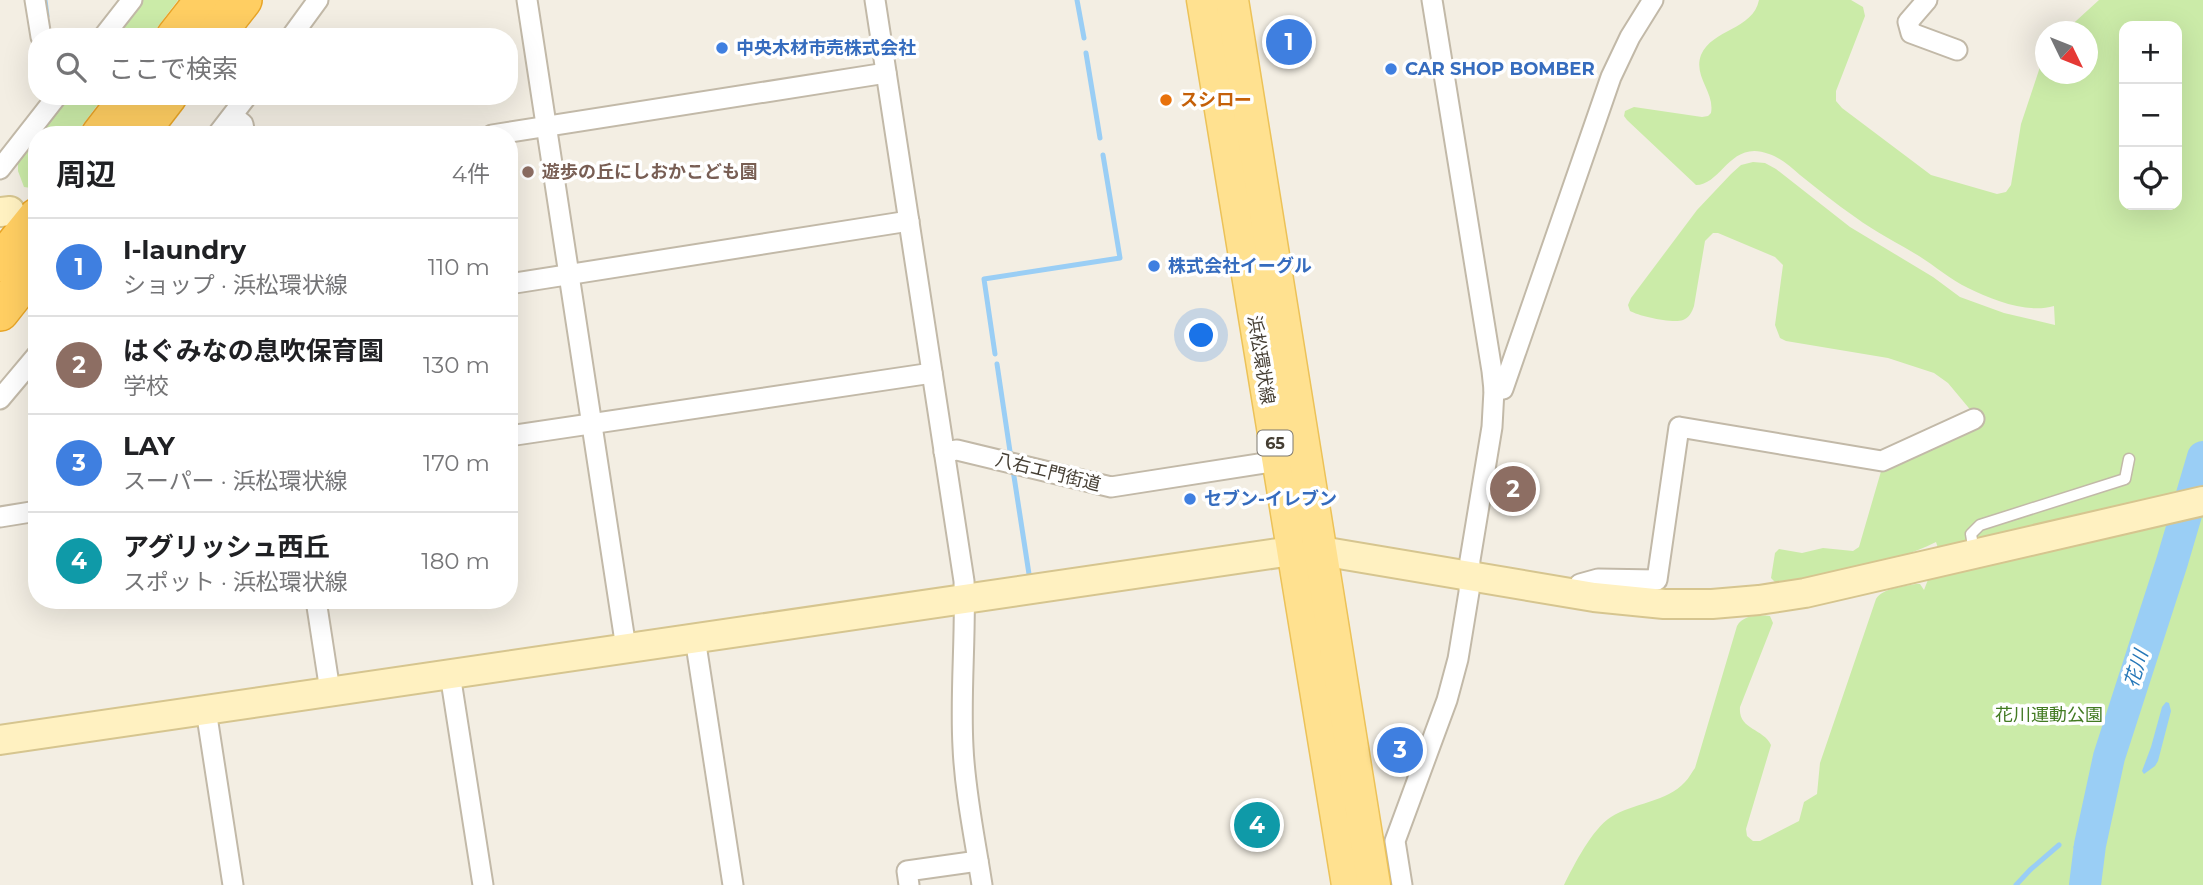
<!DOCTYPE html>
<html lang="ja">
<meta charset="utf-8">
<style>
body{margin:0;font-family:Montserrat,"Noto Sans JP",sans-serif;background:#f2f2f2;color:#202124}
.controls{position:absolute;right:21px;top:21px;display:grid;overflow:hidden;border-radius:14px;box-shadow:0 7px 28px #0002}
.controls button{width:63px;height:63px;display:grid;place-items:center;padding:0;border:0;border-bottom:2px solid #e0e0e0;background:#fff;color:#202124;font:35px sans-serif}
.compass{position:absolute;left:2035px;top:21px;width:63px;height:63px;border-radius:50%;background:#fff;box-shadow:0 7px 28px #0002;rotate:133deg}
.you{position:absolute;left:1202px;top:336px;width:24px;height:24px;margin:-18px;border:5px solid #fff;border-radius:50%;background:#1a73e8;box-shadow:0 0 0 10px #1a73e833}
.badge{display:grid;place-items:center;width:46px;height:46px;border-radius:50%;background:#d93025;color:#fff;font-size:23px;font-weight:700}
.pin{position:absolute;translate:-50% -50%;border:4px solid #fff;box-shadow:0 2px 7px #0006}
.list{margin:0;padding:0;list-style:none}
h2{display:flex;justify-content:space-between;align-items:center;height:91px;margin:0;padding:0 28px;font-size:30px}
h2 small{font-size:23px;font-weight:400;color:#757577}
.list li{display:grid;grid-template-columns:46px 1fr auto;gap:21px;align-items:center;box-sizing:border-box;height:98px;padding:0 28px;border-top:2px solid #e0e0e0}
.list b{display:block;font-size:26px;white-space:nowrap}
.list p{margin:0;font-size:23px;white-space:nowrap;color:#757577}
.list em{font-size:23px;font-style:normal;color:#757577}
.icon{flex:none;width:38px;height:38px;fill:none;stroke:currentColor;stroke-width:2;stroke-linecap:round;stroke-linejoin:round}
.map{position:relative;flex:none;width:2203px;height:885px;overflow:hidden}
.search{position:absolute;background:#fff;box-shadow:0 7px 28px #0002;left:28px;top:28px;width:490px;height:77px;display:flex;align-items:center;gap:18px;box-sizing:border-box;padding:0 24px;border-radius:28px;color:#757577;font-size:26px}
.panel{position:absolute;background:#fff;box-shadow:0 7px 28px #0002;left:28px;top:126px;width:490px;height:483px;border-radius:28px}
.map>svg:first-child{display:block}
.green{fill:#cbeba8;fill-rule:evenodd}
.water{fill:#9acef5}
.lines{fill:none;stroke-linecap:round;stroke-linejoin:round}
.stream{stroke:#9acef5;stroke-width:5}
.river{stroke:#9acef5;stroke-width:32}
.lane-casing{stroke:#c2b9a8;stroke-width:13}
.street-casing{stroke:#c2b9a8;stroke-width:23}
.secondary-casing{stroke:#d6c58f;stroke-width:32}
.primary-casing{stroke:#ecc258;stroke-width:35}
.highway-casing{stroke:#e8a527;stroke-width:40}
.lane{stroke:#fff;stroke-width:10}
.street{stroke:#fff;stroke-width:19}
.secondary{stroke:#fff1c1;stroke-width:28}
.primary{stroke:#ffe190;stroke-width:32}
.highway{stroke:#ffce62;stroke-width:37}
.shop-dot{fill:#3f7fe0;stroke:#fff;stroke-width:2.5}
.food-dot{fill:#e8710a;stroke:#fff;stroke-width:2.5}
.education-dot{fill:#8d6e63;stroke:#fff;stroke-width:2.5}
.labels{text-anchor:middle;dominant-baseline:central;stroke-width:7;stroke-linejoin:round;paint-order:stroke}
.shield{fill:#fff;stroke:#7d7870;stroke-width:2}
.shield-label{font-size:16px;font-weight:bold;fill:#453e33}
.shop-label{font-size:18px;font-weight:bold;fill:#366cbe;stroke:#fff;text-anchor:start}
.food-label{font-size:18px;font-weight:bold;fill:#c56008;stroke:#fff;text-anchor:start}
.education-label{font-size:18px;font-weight:bold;fill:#785e54;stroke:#fff;text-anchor:start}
.street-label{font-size:18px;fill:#453e33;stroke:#fff}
.park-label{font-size:18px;fill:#427a22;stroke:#fff}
.water-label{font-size:19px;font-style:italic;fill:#2577b8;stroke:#fff}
</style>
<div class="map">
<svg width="2203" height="885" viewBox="0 0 2203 885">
<rect width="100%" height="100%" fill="#f3eee3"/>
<g class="green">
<polygon points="143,0 178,0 150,37 115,37"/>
<path d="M1759,0H1851L1863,7L1865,16L1836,91V101L1842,108L1931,175L1997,194L2006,192L2011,185L2021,124L2045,52L2046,74H2088V32L2065,31L2099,0H2203V885H1564C1574,865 1592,829 1611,817C1633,803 1667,802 1685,782C1689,778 1692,772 1695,768L1737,626C1743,615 1758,615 1770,616L1773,623L1740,707C1738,730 1763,728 1771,745L1746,829L1747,836L1753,841H1760L1799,821L1804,802L1817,794L1820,763L1876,599C1883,588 1902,587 1916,584H1920L1924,590L1939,551L1936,542C1889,565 1833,574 1781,583H1776L1771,578L1775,553L1779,549L1802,553L1823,548L1853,551L1859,547L1882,468L1973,413L1948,383L1934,373L1888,358L1786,341L1780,338L1775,325L1783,265L1775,257L1718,233H1713L1705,241L1694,306C1692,312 1689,318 1683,320C1673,324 1639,316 1630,311L1628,305L1631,298L1697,210L1731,174L1741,165L1753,162L1765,163L1776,169L1850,227L1933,277L1960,297L2004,313L2055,325L2054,306C2027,314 1993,300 1968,288C1951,280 1935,266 1919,256C1898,243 1875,232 1855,217C1836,204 1818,189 1800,175C1791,167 1781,158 1769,154C1730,139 1722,185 1696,185L1627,120L1624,116L1625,111L1634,107L1702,117L1708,116L1711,113C1715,92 1693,77 1701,55C1712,29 1753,30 1759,0ZM2124,26H2177V205H2124Z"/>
<polygon points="68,96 104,96 75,135 38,135"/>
<polygon points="37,137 37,184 31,188 24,187 18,171 18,163"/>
</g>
<polygon class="water" points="2166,702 2169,703 2171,711 2158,761 2155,766 2144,774 2142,771 2151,747 2162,707"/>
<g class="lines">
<g class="stream">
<polyline points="45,0 47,16"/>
<polyline points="1077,0 1084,38"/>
<polyline points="1086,53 1100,138"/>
<polyline points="995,354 984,279 1120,258 1103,155"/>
<polyline points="997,364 1011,458"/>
<polyline points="1013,470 1029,574"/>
<polyline points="2176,550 2189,547"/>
<polyline points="2076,847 2089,849"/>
<polyline points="2016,885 2030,870 2059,845"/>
</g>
<polyline class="river" points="2085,885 2090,845 2109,757 2172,562 2203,457"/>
<g class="lane-casing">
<polyline id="lane" points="1974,552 1971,534 1980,525 2125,479 2129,459"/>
</g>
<g class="street-casing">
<g id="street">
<polyline points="35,0 41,37"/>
<polyline points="527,0 626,648"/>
<path d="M875,0L964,581C966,637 960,692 963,747C965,793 975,839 982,885"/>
<polyline points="1927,0 1908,22 1911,33 1957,50"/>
<polyline points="103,37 132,0"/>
<polyline points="291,37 318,0"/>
<polyline points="233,116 243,124 245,135"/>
<polyline points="217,135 247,96"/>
<polyline points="492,135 886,73"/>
<polyline points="0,169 57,96"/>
<polyline points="509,284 909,221"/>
<polyline points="1494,390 1503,389 1611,77 1630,37 1653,0"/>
<polyline points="0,399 37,355"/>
<polyline points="509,436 932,373"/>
<polyline points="944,452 957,450 1111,487 1278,461"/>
<polyline points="0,517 37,511"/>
<polyline points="1579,594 1580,584 1598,579 1657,580 1679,427 1882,461 1974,419"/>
<polyline points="316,600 330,691"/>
<polyline points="695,638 733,885"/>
<polyline points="450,674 483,885"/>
<polyline points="206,710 233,885"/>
<polyline points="909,885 907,871 978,861"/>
<polyline points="1402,885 1395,841 1447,700 1458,659 1469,592 1470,560 1492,427 1494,390 1492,371 1432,0"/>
</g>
</g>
<g class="secondary-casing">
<g id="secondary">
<polyline points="0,212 10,211"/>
<polyline points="0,740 1292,551 1321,551 1594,597 1664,604 1712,604 1759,600 1805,593 2203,501"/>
</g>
</g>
<g class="primary-casing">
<g id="primary">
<polyline points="1203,0 1348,885"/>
<polyline points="1232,0 1374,885"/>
</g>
</g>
<g class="highway-casing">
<g id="highway">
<polyline points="175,37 204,0"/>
<polyline points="214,37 243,0"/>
<polyline points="100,135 130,96"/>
<polyline points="138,135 168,96"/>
<polyline points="0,263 37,217"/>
<polyline points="0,312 37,265"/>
</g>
</g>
<use href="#lane" class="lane"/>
<use href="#street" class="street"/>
<use href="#secondary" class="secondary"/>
<use href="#primary" class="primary"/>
<use href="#highway" class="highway"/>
</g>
<g class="shop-dot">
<circle cx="722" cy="48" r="7"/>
<circle cx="1391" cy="69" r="7"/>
<circle cx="1154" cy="266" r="7"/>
<circle cx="1190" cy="499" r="7"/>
</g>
<circle class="food-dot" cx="1166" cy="100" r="7"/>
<circle class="education-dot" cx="528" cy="172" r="7"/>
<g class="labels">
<rect class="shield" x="1257.5" y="430.5" width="35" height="25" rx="5"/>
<g class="shield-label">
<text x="1275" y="443">65</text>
</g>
<g class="shop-label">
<text x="736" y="48">中央木材市売株式会社</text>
<text x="1405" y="69">CAR SHOP BOMBER</text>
<text x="1168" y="266">株式会社イーグル</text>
<text x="1204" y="499">セブン-イレブン</text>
</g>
<g class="food-label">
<text x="1180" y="100">スシロー</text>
</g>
<g class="education-label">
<text x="542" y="172">遊歩の丘にしおかこども園</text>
</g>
<g class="street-label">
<text transform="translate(1261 360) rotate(81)">浜松環状線</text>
<text transform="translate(1048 472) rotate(14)">八右エ門街道</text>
</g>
<g class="park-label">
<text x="2049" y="715">花川運動公園</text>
</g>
<g class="water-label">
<text transform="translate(2136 669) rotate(-73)">花川</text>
</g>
</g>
</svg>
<div class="controls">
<button>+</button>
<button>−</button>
<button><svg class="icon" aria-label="locate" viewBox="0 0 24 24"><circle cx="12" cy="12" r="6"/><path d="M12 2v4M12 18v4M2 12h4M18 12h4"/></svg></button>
</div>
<svg class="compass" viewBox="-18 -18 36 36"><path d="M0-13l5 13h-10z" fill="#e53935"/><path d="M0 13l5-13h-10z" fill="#757577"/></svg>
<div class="you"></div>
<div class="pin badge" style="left:1289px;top:42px;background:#3f7fe0">1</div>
<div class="pin badge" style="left:1513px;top:489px;background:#8d6e63">2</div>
<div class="pin badge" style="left:1400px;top:750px;background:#3f7fe0">3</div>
<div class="pin badge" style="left:1257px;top:825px;background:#0f9aa8">4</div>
<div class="search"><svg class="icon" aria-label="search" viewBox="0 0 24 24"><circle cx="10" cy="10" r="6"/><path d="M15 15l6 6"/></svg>ここで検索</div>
<section class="panel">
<h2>周辺<small>4件</small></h2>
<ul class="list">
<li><span class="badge" style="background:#3f7fe0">1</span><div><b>I-laundry</b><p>ショップ · 浜松環状線</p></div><em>110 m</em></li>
<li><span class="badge" style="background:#8d6e63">2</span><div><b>はぐみなの息吹保育園</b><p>学校</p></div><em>130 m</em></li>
<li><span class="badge" style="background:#3f7fe0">3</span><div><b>LAY</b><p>スーパー · 浜松環状線</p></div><em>170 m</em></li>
<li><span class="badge" style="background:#0f9aa8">4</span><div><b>アグリッシュ西丘</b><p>スポット · 浜松環状線</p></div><em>180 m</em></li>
</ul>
</section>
</div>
